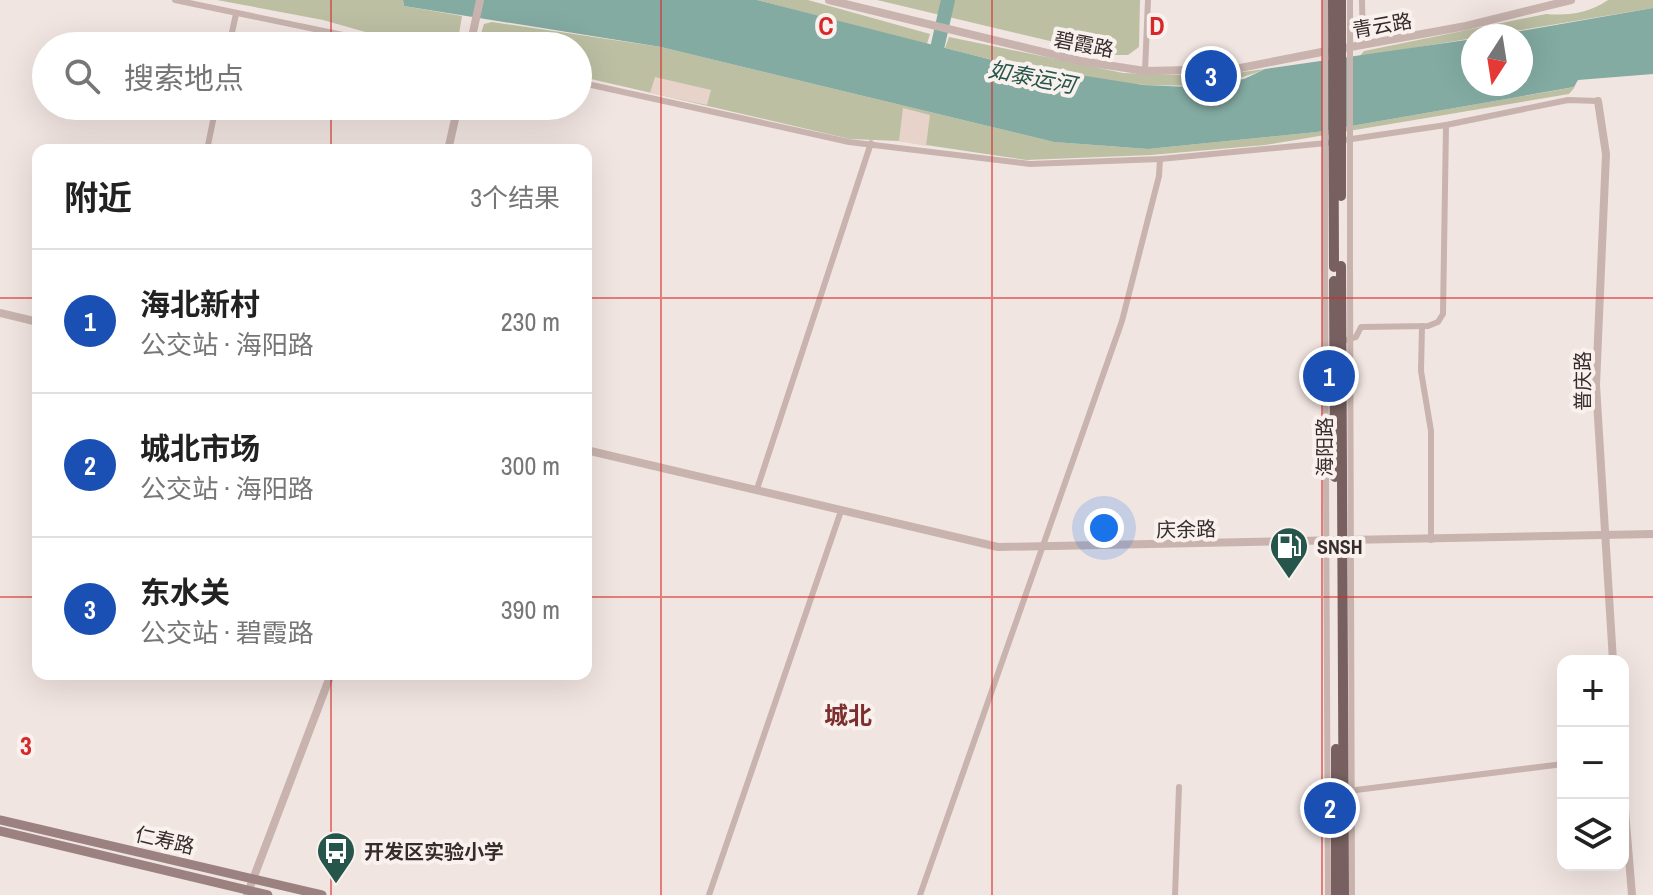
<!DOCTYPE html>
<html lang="zh">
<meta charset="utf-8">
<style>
body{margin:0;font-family:"Archivo Narrow","Noto Sans SC",sans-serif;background:#f2f2f2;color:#222}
.controls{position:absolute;right:24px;bottom:24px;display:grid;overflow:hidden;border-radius:16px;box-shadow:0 8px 32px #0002}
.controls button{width:72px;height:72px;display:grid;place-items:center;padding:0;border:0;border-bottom:2px solid #e0e0e0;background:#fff;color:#222;font:40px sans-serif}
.compass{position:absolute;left:1461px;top:24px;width:72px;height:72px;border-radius:50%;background:#fff;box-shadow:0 8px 32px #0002;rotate:192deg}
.you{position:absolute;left:1104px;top:528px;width:28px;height:28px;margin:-20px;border:6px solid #fff;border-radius:50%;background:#1a73e8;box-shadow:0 0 0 12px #1a73e833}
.badge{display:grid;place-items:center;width:52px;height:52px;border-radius:50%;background:#25554b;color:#fff;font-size:26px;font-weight:700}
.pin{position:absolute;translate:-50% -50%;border:4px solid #fff;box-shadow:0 2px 8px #0006}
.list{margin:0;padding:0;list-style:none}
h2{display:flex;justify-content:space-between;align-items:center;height:104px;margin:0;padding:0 32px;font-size:34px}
h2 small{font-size:26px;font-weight:400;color:#767676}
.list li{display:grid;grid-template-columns:52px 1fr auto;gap:24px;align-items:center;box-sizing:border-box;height:144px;padding:0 32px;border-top:2px solid #e0e0e0}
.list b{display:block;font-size:30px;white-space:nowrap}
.list p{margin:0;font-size:26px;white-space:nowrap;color:#767676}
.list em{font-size:26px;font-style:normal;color:#767676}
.icon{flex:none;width:44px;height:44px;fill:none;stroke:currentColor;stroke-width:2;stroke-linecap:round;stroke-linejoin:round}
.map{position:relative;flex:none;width:1653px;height:895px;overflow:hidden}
.search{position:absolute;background:#fff;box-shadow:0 8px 32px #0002;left:32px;top:32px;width:560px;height:88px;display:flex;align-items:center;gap:20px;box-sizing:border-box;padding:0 28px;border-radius:44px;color:#767676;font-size:30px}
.panel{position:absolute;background:#fff;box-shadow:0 8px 32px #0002;left:32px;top:144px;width:560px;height:536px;border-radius:16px}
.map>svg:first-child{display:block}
.green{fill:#bcbfa2}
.plaza{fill:#e7d3ca}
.water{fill:#83aba2}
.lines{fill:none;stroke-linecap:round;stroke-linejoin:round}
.river{stroke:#83aba2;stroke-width:14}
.minor{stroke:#c8b3ae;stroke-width:6}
.tertiary{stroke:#c8b3ae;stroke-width:8}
.secondary{stroke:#9b8280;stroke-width:9}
.primary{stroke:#77605f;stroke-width:10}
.minor-bridge{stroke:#c8b3ae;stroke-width:6}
.primary-bridge{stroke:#77605f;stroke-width:10}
.grid{fill:none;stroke:#d62828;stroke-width:2;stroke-opacity:0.55}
.labels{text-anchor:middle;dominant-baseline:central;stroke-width:8;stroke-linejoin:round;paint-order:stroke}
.street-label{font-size:20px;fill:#372c2c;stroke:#f9f1ed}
.poi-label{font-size:20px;font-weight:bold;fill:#372c2c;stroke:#f9f1ed;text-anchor:start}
.water-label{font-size:22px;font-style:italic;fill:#25554b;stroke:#f9f1ed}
.quarter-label{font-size:24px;font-weight:bold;fill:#7d2e2f;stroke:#f9f1ed}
.grid-label{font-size:26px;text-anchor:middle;font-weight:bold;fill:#d62828;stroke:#f9f1ed;stroke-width:8;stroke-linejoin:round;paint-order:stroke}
</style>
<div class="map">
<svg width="1653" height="895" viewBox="0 0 1653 895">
<rect width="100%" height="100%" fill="#f1e5e1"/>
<g class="green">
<polygon points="217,0 403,0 404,6 462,16 457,46 415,46 323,20"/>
<polygon points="757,0 808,0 930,34 927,44"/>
<polygon points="877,0 1140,0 1139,47 1128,55 1109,55"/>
<path d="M1608,0H1653V8L1359,57L1364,51L1546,14C1569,16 1589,13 1608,0Z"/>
<polygon points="492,22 661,47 1054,142 1148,149 1317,132 1575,87 1569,94 1265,145 1151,155 1026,160 899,141 850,139 578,76 578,46 477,46 484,24"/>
<path d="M949,37L1123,73L1213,76L1265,69C1178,107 1035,71 945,48Z"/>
</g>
<g class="plaza">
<polygon points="655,77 711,90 707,105 650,93"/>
<polygon points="903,108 930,115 926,146 899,141"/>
</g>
<polygon class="water" points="403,0 757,0 1004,63 1143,85 1190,87 1244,79 1265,69 1473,39 1473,84 1521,84 1521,36 1492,36 1653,8 1653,74 1578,80 1574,87 1317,132 1148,149 1054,142 661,47 404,6"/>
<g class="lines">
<polyline class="river" points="934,62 948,0"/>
<g class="minor">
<polyline points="175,0 396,46"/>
<polyline points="1362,0 1363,45"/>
<polyline points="229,46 236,14"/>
<polyline points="1145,71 1148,0"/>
<polyline points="578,82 849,142 1030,164 1160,159 1327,143"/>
<polyline points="1338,141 1446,125 1568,100 1598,101"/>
<polyline points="207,150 216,106"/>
<polyline points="1350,265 1352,895"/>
<polyline points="1325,266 1328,895"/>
<polyline points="1422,326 1421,371 1431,431 1431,540"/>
<polyline points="1347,340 1356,337 1361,327 1428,326 1438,322 1443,314 1446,125"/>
<polyline points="757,489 871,143"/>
<polyline points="1348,791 1563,764"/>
<polyline points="709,895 841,511"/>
<polyline points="920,895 1122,321 1159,176 1160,159"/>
<polyline points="1175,895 1179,787"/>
</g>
<g class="tertiary">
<polyline points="829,0 1080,61 1145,71 1235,69 1332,50"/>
<polyline points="470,46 480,0"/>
<polyline points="1345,48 1466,26 1571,0"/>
<polyline points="1598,101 1606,154 1596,385 1613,661"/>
<polyline points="448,150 458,106"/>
<polyline points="0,313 38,322"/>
<polyline points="586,450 998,547 1653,534"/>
<polyline points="1623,786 1632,895"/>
<polyline points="247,895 331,674"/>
</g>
<g class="secondary">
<polyline points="0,820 322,895"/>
<polyline points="0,831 268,895"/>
</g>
<g class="primary">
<polyline points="1341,266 1344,895"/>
<polyline points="1334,281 1335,477"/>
<polyline points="1336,749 1336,895"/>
</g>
<g class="minor-bridge">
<polyline points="1325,0 1325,266"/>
<polyline points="1350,0 1350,265"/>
</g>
<g class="primary-bridge">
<polyline points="1333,0 1334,267"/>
<polyline points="1341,196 1341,0"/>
</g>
</g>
<path class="grid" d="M331,0V46M661,0V895M992,0V895M1322,0V895M331,106V150M0,298H38M586,298H1653M0,597H38M586,597H1653M331,674V895"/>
<defs>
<g id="fuel-pin" transform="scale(2)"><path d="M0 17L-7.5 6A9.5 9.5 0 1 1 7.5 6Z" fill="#25554b" stroke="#f9f1ed"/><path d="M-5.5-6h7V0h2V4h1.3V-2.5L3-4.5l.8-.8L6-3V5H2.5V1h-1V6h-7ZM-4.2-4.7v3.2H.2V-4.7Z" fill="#fff"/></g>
<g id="bus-pin" transform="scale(2)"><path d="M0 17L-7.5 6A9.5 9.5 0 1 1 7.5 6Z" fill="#25554b" stroke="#f9f1ed"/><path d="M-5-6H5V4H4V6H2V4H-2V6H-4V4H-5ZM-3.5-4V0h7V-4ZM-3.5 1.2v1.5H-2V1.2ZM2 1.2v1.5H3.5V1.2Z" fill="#fff"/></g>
</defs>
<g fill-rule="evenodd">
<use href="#fuel-pin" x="1289" y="546"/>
<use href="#bus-pin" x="336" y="851"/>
</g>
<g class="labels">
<g class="street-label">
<text transform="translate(1382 25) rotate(-10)">青云路</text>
<text transform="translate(1084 44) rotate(11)">碧霞路</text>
<text transform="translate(1582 381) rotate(-90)">普庆路</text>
<text transform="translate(1324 447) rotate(-90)">海阳路</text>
<text transform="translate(1186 529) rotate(-1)">庆余路</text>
<text transform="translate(165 840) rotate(13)">仁寿路</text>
</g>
<g class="poi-label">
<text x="1317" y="546">SNSH</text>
<text x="364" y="851">开发区实验小学</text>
</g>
<g class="water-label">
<text transform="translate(1032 77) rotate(11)">如泰运河</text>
</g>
<g class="quarter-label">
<text x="848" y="715">城北</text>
</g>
</g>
<g class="grid-label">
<text x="826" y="35">C</text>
<text x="1157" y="35">D</text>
<text x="26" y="755">3</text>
</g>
</svg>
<div class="controls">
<button>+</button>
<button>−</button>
<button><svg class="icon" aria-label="layers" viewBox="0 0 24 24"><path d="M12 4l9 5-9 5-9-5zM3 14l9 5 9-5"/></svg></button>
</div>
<svg class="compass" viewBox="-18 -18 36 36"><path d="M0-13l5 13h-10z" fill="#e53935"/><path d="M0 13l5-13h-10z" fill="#767676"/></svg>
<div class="you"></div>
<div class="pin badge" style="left:1329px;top:376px;background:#1a4fb4">1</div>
<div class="pin badge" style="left:1330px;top:808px;background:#1a4fb4">2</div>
<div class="pin badge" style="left:1211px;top:76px;background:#1a4fb4">3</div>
<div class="search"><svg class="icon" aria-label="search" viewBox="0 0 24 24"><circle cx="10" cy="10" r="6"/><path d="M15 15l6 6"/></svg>搜索地点</div>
<section class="panel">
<h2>附近<small>3个结果</small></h2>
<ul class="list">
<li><span class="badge" style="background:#1a4fb4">1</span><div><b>海北新村</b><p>公交站 · 海阳路</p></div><em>230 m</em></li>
<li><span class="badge" style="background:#1a4fb4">2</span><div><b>城北市场</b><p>公交站 · 海阳路</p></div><em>300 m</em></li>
<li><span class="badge" style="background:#1a4fb4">3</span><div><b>东水关</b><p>公交站 · 碧霞路</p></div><em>390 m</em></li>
</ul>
</section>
</div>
